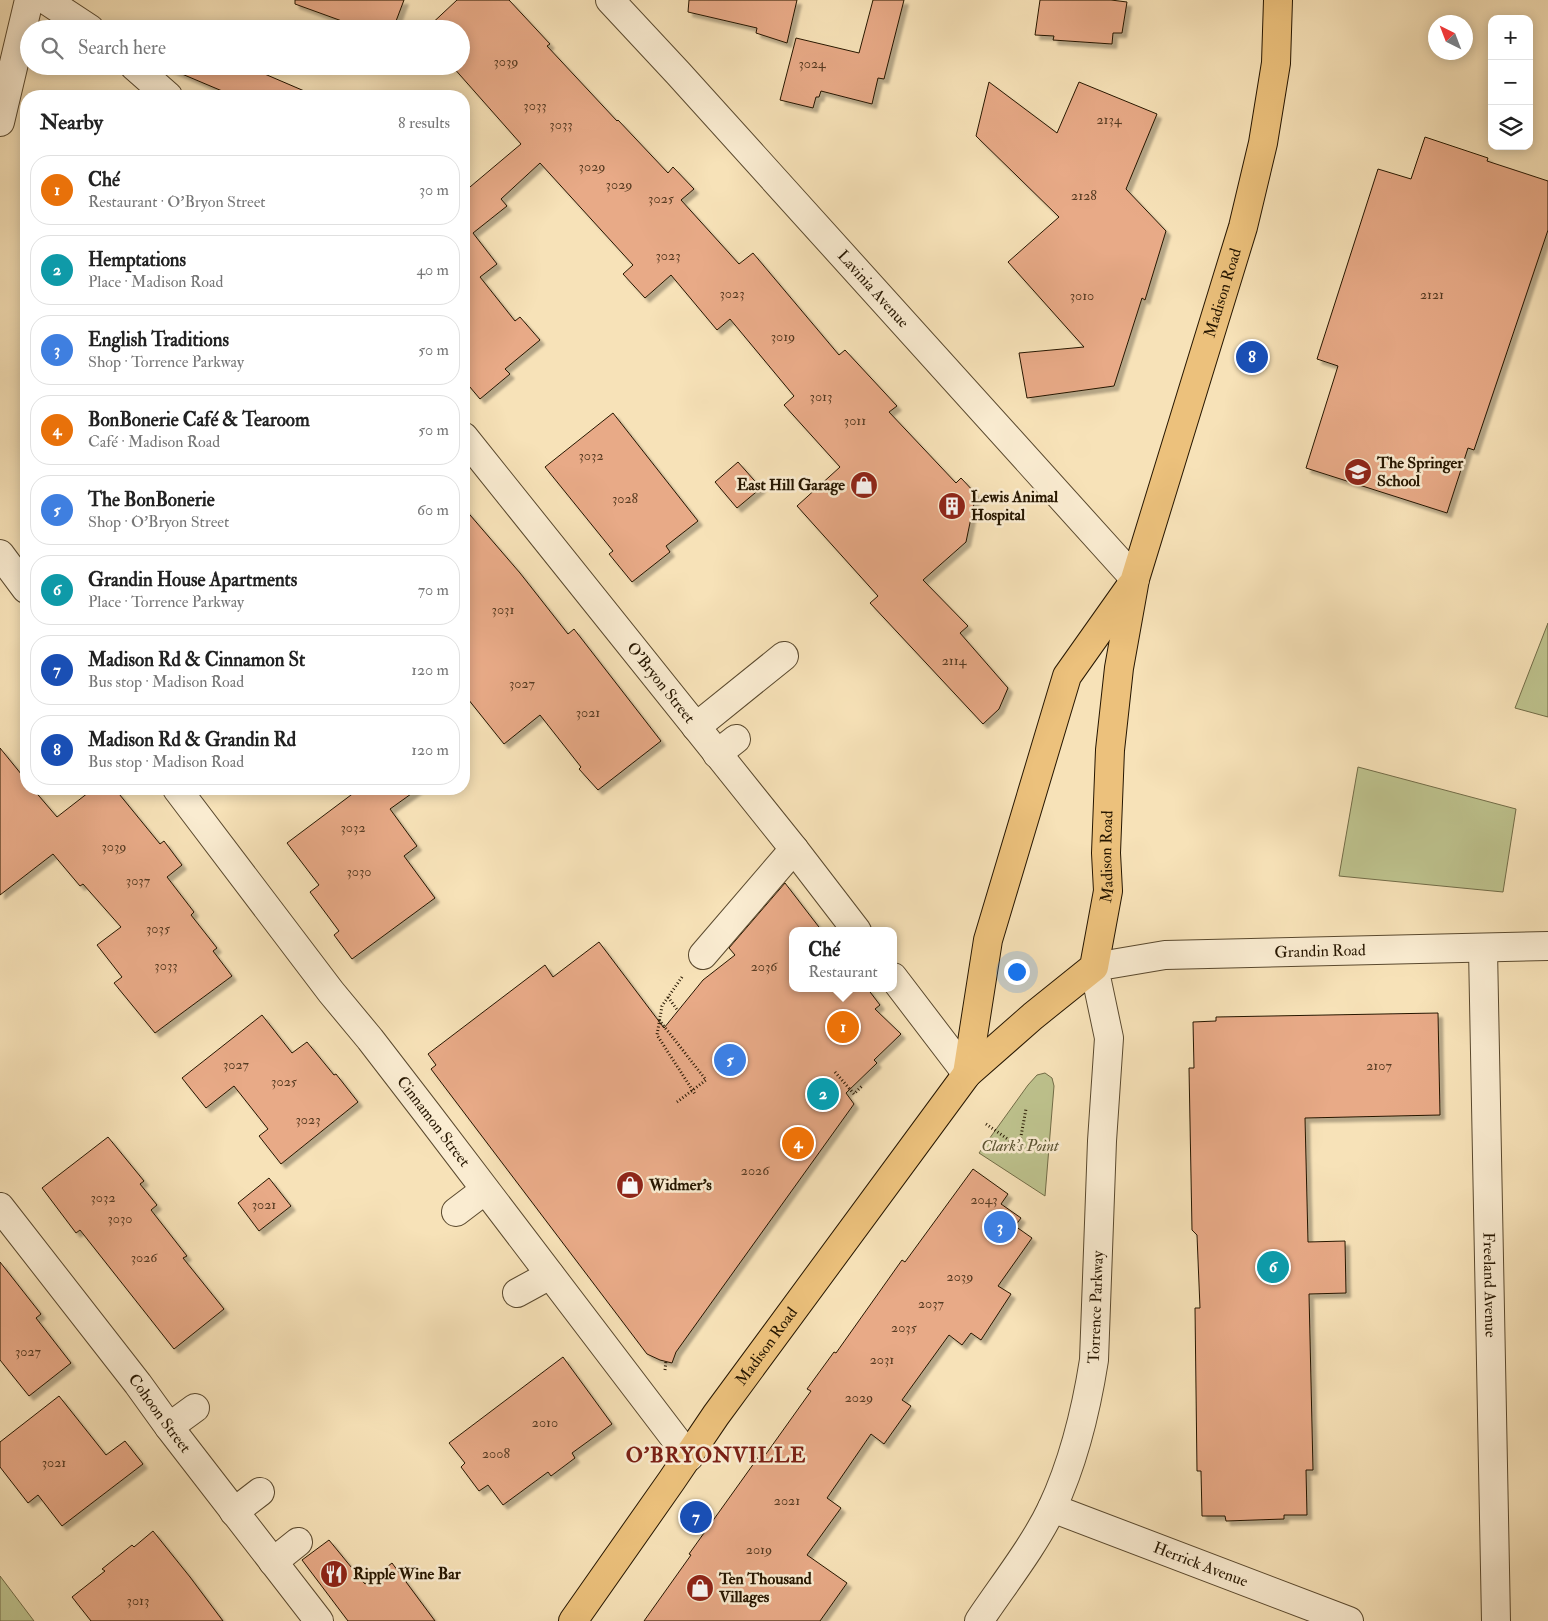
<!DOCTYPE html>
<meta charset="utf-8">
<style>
body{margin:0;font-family:"IM FELL Double Pica",serif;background:#f6f6f6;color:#222}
.controls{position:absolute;right:15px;top:15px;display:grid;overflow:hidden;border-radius:10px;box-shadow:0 2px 12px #0003}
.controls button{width:45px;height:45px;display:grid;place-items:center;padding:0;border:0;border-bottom:1px solid #e0e0e0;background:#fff;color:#222;font:25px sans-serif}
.compass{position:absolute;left:1428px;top:15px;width:45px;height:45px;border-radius:50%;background:#fff;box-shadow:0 2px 12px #0003;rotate:318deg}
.you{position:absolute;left:1016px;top:971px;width:18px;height:18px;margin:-12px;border:4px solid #fff;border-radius:50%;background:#1a73e8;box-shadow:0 0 0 8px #1a73e833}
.badge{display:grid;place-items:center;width:32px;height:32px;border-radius:50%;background:#8f2418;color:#fff;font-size:16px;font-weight:700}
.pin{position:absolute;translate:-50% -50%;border:2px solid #fff;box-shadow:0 1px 5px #0006}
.popup{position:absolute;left:789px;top:927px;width:108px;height:65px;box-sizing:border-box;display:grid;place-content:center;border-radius:10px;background:#fff;filter:drop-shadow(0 1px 4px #0005);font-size:16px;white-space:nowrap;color:#767676}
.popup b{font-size:19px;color:#222}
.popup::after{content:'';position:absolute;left:50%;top:100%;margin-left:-10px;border:10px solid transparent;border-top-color:#fff}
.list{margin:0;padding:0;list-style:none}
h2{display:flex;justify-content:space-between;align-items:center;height:65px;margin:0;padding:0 20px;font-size:21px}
h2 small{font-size:16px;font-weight:400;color:#767676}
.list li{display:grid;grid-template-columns:32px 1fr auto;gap:15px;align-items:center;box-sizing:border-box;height:70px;margin:0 10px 10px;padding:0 10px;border:1px solid #e0e0e0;border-radius:20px}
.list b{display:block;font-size:19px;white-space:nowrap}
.list p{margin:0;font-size:16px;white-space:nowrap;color:#767676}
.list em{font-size:16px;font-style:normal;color:#767676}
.icon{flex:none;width:28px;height:28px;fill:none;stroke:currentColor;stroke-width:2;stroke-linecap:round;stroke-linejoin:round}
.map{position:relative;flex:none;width:1548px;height:1621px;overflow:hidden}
.search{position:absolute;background:#fff;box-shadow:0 2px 12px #0003;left:20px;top:20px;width:450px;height:55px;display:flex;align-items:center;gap:12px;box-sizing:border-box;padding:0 18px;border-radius:28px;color:#767676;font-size:19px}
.panel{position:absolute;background:#fff;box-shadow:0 2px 12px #0003;left:20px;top:90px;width:450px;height:705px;border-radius:20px}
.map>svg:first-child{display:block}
.green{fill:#bec38e;stroke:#726c47}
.building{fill:#e8aa87;stroke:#261600;filter:url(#shadow)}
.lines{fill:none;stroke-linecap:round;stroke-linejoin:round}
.minor-casing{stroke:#5a492e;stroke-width:30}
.major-casing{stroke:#261600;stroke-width:30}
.path{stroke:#261600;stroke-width:3;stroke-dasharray:1 2.5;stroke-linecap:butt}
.minor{stroke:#faecd1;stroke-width:28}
.major{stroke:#ecc17c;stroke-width:28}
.path-bridge{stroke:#261600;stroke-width:3;stroke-dasharray:1 2.5;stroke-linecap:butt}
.labels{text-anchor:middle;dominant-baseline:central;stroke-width:5;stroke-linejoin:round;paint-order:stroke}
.number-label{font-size:14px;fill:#563b22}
.street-label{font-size:16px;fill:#261600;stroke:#faecd1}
.poi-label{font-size:16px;font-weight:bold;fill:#261600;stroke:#faecd1;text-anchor:start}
.park-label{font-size:16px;font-style:italic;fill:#5b5332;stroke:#faecd1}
.district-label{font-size:21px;font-weight:bold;letter-spacing:1px;fill:#7a1f14;stroke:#faecd1}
</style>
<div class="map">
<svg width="1548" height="1621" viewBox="0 0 1548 1621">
<defs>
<filter id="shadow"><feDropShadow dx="4.5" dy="4.5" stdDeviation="1" flood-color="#0004"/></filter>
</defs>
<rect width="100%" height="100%" fill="#f7e2b8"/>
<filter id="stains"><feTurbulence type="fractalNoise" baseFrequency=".004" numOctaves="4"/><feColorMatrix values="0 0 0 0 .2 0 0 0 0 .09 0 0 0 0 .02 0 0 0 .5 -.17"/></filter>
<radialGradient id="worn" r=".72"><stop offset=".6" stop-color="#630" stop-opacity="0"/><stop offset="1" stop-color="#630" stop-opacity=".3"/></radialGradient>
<g class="green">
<polygon points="1548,623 1548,717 1515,708"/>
<polygon points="1358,767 1516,809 1503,892 1339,876"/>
<polygon points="1045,1073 1052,1078 1054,1086 1045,1196 979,1153 1028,1085 1037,1075"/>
<polygon points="0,1576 34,1621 0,1621"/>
</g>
<g class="building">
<polygon points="295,0 404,0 393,29 364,29 295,4"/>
<polygon points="457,0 509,0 550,44 547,46 617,121 618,120 668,173 673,167 694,189 681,200 739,264 753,253 839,355 845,350 897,406 889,412 956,483 961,478 976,494 966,542 923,580 968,626 960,633 1008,688 999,709 983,724 870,603 878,596 797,506 840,467 784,405 794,396 730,319 717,330 671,275 645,298 623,274 633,265 540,163 501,199 507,206 473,233 497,264 480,277 515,321 520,317 540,340 505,369 510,374 480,399 464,380 464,192 521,144 452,66 461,66 461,29 426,29"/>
<polygon points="689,0 797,0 787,43 756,33 757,28 688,12"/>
<polygon points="873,0 904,0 884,79 878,78 872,104 821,91 819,97 816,97 813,108 780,100 796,38 859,53"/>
<polygon points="1040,0 1111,0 1127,2 1122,33 1113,33 1112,44 1053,40 1054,36 1035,35"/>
<polygon points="163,66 246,66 316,96 234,96"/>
<polygon points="989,82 1057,133 1079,82 1157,114 1126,189 1166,231 1145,300 1142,298 1114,386 1027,398 1019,353 1084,347 1008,262 1059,217 976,136"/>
<polygon points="1425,137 1488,158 1487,161 1548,181 1548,230 1474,450 1468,448 1447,513 1306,468 1338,366 1317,359 1378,169 1411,179"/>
<polygon points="613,413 698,521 666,546 670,552 632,582 609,554 613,551 545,467"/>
<polygon points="738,462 761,488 737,508 715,482"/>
<polygon points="464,508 520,573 568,634 574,629 661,741 598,790 579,769 581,767 540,715 504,744 464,694"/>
<polygon points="0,748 26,780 26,789 33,789 57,817 93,789 115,789 160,844 164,841 182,865 167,877 194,912 191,915 217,948 213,951 232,976 155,1033 114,983 122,977 97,945 121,927 83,884 80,886 53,854 0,895"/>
<polygon points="359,789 418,789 390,809 417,846 404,856 435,898 352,959 334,935 339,931 310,892 319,885 287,843"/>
<polygon points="785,883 822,931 793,931 793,988 867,988 880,1005 875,1009 901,1034 874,1060 877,1063 846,1093 854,1104 676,1352 672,1363 660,1360 647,1354 431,1069 436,1065 428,1054 545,965 553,977 599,942 664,1028 703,980 735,955 729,948"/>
<polygon points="1438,1013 1440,1115 1305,1118 1308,1242 1345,1241 1346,1293 1309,1294 1313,1470 1306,1470 1307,1515 1284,1515 1284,1519 1226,1521 1225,1516 1202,1516 1201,1471 1197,1471 1195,1308 1200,1308 1197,1235 1192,1230 1189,1068 1194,1068 1193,1022 1216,1021 1216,1017"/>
<polygon points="262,1015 292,1053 307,1042 334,1075 336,1074 358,1102 281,1164 259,1136 268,1129 234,1086 206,1108 182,1078"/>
<polygon points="108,1137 144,1181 140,1184 157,1205 151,1210 187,1256 183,1258 224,1309 174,1349 80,1230 76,1233 42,1188"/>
<polygon points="973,1169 1008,1194 1001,1204 1021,1218 1015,1226 1032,1238 998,1286 1011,1294 981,1340 971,1333 962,1345 949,1335 902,1400 911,1406 884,1444 871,1434 827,1498 841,1508 807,1555 847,1583 820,1621 644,1621 691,1555 689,1554 762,1452 766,1454 811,1391 807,1389 834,1352 836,1353 902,1260 905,1262"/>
<polygon points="269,1178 291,1206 259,1231 238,1203"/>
<polygon points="0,1262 41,1314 36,1318 71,1363 29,1396 0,1360"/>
<polygon points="563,1357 612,1424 572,1453 575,1458 551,1476 548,1472 503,1505 488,1485 479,1491 461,1467 465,1463 449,1443"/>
<polygon points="59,1396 106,1455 125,1441 143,1464 62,1526 38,1495 28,1503 0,1467 0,1442"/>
<polygon points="153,1531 190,1577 223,1621 91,1621 72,1597 105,1571 102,1569 132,1545 134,1547"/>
<polygon points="329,1540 365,1584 392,1563 435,1621 348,1621 302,1560"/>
</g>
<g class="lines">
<g class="minor-casing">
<g id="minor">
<polyline points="46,0 90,29"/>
<path id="s1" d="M610,0L678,73L1135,579"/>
<polyline points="134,66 168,96"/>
<polyline points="0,122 29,0"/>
<path id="s2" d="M464,437L794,849L857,931"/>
<polyline points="0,554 26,589"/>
<polyline points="696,727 784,656"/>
<polyline points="717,754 736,739"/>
<path id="s3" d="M177,789L331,992L370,1039L427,1113L689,1457"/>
<path id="s4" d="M1483,949L1496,1621"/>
<polyline points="703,955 794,849"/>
<polyline points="893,977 967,1074"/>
<path id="s5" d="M0,1207L138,1384L169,1427L319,1621"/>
<polyline points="456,1212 485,1190"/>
<polyline points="517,1293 550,1275"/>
<polyline points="169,1427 195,1408"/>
<path id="s6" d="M1052,1508L1349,1621"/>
<polyline points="234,1512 260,1492"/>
<polyline points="273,1562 298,1542"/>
<path id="s7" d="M979,1621C1003,1585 1034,1546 1052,1508C1074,1461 1086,1411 1094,1360L1102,1141L1109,1038L1094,967L1165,955L1548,946"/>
</g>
</g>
<g class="major-casing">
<g id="major">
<polyline points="967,1074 988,940 1067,676 1130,587"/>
<path id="s8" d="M573,1621L672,1480L716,1415L967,1074L1033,1016L1094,967L1108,891L1106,853L1110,750L1119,668L1135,579L1243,227L1263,143L1276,63L1278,0"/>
</g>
</g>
<g class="path">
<polyline points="682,977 662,1006 657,1035 695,1094"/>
<polyline points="668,997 678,1011"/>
<polyline points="659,1020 674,1039"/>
<polyline points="835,1072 854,1094 863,1085"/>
<polyline points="986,1124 1019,1147 1026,1109"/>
<polyline points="665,1370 666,1361"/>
</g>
<use href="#minor" class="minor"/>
<use href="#major" class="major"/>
<polyline class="path-bridge" points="674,1039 706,1080 677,1102"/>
</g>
<defs>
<g id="school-disc" transform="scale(1.4375)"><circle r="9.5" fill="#8f2418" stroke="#faecd1"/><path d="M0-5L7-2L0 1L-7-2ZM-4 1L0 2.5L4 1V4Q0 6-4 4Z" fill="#fff"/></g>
<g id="shop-disc" transform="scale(1.4375)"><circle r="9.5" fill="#8f2418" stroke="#faecd1"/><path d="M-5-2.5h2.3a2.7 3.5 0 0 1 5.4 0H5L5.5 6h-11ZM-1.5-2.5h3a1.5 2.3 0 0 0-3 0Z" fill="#fff"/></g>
<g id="building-disc" transform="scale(1.4375)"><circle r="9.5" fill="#8f2418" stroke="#faecd1"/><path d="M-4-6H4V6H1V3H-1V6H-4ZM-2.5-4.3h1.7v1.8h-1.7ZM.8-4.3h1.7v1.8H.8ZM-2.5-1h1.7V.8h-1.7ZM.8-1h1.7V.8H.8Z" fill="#fff"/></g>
<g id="restaurant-disc" transform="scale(1.4375)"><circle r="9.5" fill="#8f2418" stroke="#faecd1"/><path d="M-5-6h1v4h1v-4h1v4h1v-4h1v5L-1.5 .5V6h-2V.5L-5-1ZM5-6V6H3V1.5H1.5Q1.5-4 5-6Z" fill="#fff"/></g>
</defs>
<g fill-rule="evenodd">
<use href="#school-disc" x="1358" y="472"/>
<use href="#shop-disc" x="864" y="485"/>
<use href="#building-disc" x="952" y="506"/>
<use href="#shop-disc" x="630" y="1185"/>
<use href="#restaurant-disc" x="334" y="1574"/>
<use href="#shop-disc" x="700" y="1588"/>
</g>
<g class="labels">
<g class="number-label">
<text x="506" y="61">3039</text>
<text x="812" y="63">3024</text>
<text x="535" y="105">3033</text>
<text x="1109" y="119">2134</text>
<text x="561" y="124">3033</text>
<text x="592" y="166">3029</text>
<text x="619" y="184">3029</text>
<text x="1084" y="195">2128</text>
<text x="661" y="198">3025</text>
<text x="668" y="255">3023</text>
<text x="732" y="293">3023</text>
<text x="1432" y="294">2121</text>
<text x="1082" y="295">3010</text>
<text x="783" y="336">3019</text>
<text x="821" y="396">3013</text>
<text x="855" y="420">3011</text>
<text x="591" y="455">3032</text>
<text x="625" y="498">3028</text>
<text x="503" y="609">3031</text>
<text x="954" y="660">2114</text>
<text x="522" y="683">3027</text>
<text x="588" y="712">3021</text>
<text x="353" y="827">3032</text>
<text x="114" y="846">3039</text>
<text x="359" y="871">3030</text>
<text x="138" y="880">3037</text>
<text x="158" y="928">3035</text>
<text x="166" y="965">3033</text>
<text x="764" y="966">2036</text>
<text x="236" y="1064">3027</text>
<text x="1379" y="1065">2107</text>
<text x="284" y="1081">3025</text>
<text x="308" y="1119">3023</text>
<text x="755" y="1170">2026</text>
<text x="103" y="1197">3032</text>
<text x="984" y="1199">2043</text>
<text x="264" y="1204">3021</text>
<text x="120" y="1218">3030</text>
<text x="144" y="1257">3026</text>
<text x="960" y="1276">2039</text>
<text x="931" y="1303">2037</text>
<text x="904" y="1327">2035</text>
<text x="28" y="1351">3027</text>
<text x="882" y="1359">2031</text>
<text x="859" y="1397">2029</text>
<text x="545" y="1422">2010</text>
<text x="496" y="1453">2008</text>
<text x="54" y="1462">3021</text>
<text x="787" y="1500">2021</text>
<text x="759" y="1549">2019</text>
<text x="138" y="1600">3013</text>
</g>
<g class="street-label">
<text stroke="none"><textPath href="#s1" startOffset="391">Lavinia Avenue</textPath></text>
<text stroke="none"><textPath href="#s8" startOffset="1531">Madison Road</textPath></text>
<text stroke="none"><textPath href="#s2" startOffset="315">O’Bryon Street</textPath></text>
<text stroke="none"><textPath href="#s8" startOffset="952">Madison Road</textPath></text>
<text stroke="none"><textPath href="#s7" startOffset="911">Grandin Road</textPath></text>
<text stroke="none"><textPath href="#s3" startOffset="420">Cinnamon Street</textPath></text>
<text stroke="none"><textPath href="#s4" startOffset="336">Freeland Avenue</textPath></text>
<text stroke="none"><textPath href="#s7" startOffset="342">Torrence Parkway</textPath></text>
<text stroke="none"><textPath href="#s8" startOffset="336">Madison Road</textPath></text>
<text stroke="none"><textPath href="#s5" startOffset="261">Cohoon Street</textPath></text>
<text stroke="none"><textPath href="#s6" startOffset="159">Herrick Avenue</textPath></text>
</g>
<g class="poi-label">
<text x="1377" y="463">The Springer<tspan x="1377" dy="18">School</tspan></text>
<text x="845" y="485" text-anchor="end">East Hill Garage</text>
<text x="971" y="497">Lewis Animal<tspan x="971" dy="18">Hospital</tspan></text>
<text x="649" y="1185">Widmer's</text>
<text x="353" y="1574">Ripple Wine Bar</text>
<text x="719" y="1579">Ten Thousand<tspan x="719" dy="18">Villages</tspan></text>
</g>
<g class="park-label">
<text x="1020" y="1146">Clark's Point</text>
</g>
<g class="district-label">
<text x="716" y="1455">O’BRYONVILLE</text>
</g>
</g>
<rect width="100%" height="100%" filter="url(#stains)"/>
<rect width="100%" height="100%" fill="url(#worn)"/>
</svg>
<div class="controls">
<button>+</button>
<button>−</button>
<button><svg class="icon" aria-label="layers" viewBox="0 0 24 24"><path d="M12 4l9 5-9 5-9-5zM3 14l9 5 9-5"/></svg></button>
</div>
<svg class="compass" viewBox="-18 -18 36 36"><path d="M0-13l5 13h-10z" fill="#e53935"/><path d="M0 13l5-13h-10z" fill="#767676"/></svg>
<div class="you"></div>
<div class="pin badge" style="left:843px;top:1027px;background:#e8710a">1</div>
<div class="popup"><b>Ché</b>Restaurant</div>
<div class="pin badge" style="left:823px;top:1094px;background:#0f9aa8">2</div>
<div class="pin badge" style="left:1000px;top:1227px;background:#3f7fe0">3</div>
<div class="pin badge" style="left:798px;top:1143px;background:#e8710a">4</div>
<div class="pin badge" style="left:730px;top:1060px;background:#3f7fe0">5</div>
<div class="pin badge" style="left:1273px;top:1267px;background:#0f9aa8">6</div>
<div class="pin badge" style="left:696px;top:1517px;background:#1a4fb4">7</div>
<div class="pin badge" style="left:1252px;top:357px;background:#1a4fb4">8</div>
<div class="search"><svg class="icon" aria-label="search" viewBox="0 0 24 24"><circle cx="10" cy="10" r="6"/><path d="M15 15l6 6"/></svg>Search here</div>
<section class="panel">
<h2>Nearby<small>8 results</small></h2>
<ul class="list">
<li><span class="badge" style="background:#e8710a">1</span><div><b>Ché</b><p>Restaurant · O’Bryon Street</p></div><em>30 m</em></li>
<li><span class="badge" style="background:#0f9aa8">2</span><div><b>Hemptations</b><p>Place · Madison Road</p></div><em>40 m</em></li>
<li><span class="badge" style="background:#3f7fe0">3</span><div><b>English Traditions</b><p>Shop · Torrence Parkway</p></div><em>50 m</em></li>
<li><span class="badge" style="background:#e8710a">4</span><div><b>BonBonerie Café &amp; Tearoom</b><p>Café · Madison Road</p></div><em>50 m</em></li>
<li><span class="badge" style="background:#3f7fe0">5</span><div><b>The BonBonerie</b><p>Shop · O’Bryon Street</p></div><em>60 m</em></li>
<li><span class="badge" style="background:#0f9aa8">6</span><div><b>Grandin House Apartments</b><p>Place · Torrence Parkway</p></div><em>70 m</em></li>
<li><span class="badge" style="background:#1a4fb4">7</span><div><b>Madison Rd &amp; Cinnamon St</b><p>Bus stop · Madison Road</p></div><em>120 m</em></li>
<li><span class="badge" style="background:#1a4fb4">8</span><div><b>Madison Rd &amp; Grandin Rd</b><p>Bus stop · Madison Road</p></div><em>120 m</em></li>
</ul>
</section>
</div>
